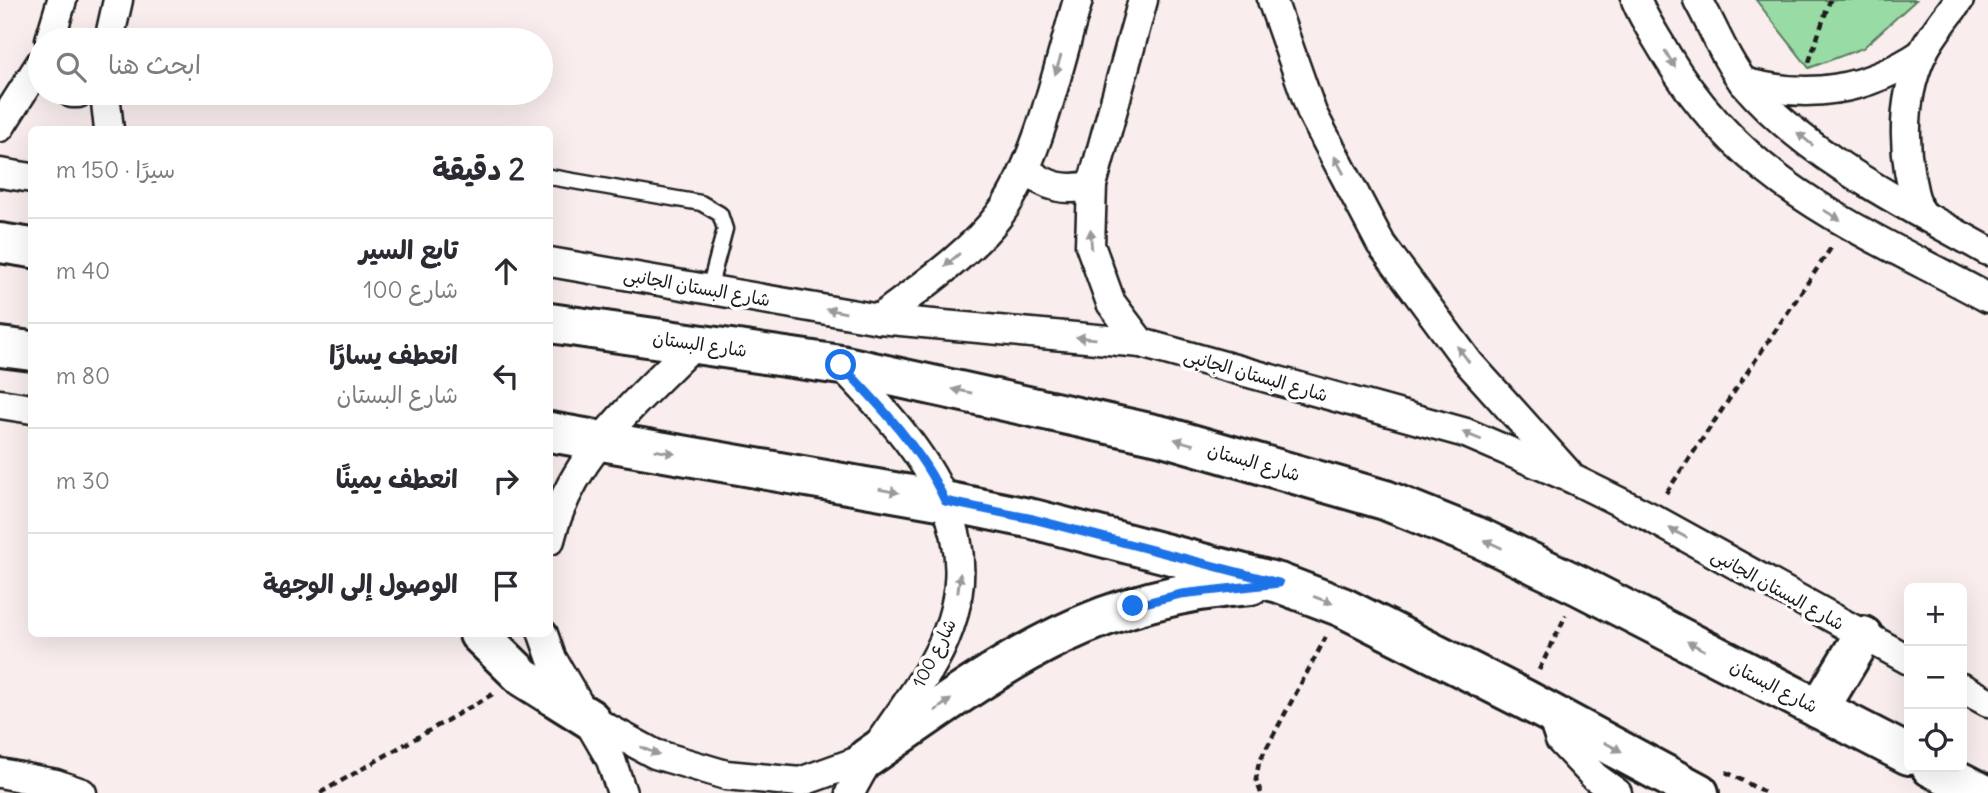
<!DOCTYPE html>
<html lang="ar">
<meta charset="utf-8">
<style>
body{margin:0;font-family:Delius,"Playpen Sans Arabic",sans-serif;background:#f7f7f7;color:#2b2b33;direction:rtl}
.controls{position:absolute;right:21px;bottom:21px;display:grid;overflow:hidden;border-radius:10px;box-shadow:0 7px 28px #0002}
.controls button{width:63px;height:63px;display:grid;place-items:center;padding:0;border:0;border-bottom:2px solid #e1e1e2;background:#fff;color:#2b2b33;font:35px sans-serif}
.stop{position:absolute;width:21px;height:21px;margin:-16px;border:5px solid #1a73e8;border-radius:50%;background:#fff}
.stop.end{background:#1a73e8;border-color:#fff;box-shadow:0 2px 7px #0008}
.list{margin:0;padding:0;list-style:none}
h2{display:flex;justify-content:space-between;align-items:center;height:91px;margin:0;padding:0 28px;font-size:30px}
h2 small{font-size:23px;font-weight:400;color:#7c7c81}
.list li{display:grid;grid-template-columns:46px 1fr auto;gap:21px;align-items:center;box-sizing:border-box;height:105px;padding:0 28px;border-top:2px solid #e1e1e2}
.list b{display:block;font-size:26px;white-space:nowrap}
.list p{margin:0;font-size:23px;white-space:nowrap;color:#7c7c81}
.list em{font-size:23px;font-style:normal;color:#7c7c81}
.icon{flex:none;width:38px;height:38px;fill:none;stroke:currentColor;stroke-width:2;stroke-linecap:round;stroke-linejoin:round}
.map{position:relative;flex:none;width:1988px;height:793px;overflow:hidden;direction:ltr}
.search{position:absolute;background:#fff;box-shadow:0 7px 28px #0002;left:28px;top:28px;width:525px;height:77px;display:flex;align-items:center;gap:18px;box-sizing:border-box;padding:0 24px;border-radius:38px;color:#7c7c81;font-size:26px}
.panel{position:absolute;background:#fff;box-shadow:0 7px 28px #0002;left:28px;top:126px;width:525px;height:511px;border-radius:10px;direction:rtl}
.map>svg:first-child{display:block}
.green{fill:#99dba5;stroke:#5a7c60;stroke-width:2}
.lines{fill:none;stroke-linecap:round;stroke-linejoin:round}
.lane-casing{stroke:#1c1c1c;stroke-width:19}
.street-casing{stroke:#1c1c1c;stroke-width:33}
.secondary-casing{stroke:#1c1c1c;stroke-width:44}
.path{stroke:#1c1c1c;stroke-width:4.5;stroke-dasharray:7 5;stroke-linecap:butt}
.lane{stroke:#fff;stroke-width:14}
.street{stroke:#fff;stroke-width:28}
.secondary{stroke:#fff;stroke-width:38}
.oneway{fill:#999}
.route{stroke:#1a73e8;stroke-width:9}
.labels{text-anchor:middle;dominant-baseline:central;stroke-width:7;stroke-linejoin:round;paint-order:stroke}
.street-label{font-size:18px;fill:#1c1c1c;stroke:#fff}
</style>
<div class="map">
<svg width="1988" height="793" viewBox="0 0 1988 793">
<rect width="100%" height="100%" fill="#f9eded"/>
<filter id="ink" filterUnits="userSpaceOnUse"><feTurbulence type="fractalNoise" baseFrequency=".0143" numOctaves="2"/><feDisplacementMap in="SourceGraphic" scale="14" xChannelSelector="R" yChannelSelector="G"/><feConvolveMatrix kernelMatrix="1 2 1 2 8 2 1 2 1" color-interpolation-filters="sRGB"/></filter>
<g filter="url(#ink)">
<polygon class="green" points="1756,0 1916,0 1863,48 1809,68"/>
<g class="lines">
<g class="lane-casing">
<polyline id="lane" points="550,177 701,203 720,214 725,229 709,289"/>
</g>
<g class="street-casing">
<g id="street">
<polyline points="1272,0 1312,113 1381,244 1469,363 1567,472"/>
<path d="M1636,0C1644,20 1657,38 1667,56C1745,187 1861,229 1988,298"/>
<path d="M1698,0C1713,27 1726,61 1745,84C1810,159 1904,204 1988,251"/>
<polyline points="50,40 62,0"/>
<polyline points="109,40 118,0"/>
<path d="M1743,82C1809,100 1866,91 1923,53"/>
<polyline points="72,93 78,93"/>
<polyline points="105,93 109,130"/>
<polyline points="0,127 40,64"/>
<path d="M1026,170C1047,187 1066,192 1092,185"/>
<polyline points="0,173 32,178"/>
<path d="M1919,212C1903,162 1899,104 1922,54C1931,35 1947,17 1959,0"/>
<polyline points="550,262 879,319 1141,343 1466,433 1573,479 1650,517 1909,660"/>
<path d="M879,319C918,289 970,254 1000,214C1038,163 1059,63 1078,0"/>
<polyline points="1141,343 1111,303 1090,245 1092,185 1143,0"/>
<path d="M841,365C924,451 1002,540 933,663C907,708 873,746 850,793"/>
<polyline points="0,404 32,409"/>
<path d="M550,540C571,455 635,404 694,344"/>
<polyline points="543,634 551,657 611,760 622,793"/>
<polyline points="1962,688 1988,702"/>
<polyline points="1551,713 1560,740 1595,777 1617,793"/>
<polyline points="590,719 655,754 726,775 800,782 867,758"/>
<polyline points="0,773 56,784 82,793"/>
</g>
</g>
<g class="secondary-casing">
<g id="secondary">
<polyline points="0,243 32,248"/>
<polyline points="550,323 841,365 1163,436 1385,500 1482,539 1580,586 1909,755"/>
<polyline points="0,347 32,351"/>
<polyline points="550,432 945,501 1033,519 1279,583 1342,607 1524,699 1699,793"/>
<polyline points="479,634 523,677 590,719"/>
<polyline points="1819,709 1863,636"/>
<path d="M867,758C995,669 1089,596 1251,585"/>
<polyline points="1931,767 1982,793"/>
</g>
</g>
<g class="path">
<polyline points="1809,62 1830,0"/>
<polyline points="1666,493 1833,245"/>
<polyline points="1539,670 1566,615"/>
<polyline points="1726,772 1766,793"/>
<polyline points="320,793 493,694"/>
<polyline points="1261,793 1256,779 1259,762 1326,637"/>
</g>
<use href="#lane" class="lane"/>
<use href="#street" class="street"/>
<use href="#secondary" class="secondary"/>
</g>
<defs><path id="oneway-solid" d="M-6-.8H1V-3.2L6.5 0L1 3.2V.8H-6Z" transform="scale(1.75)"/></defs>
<g class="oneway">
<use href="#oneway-solid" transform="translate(1670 59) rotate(59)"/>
<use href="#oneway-solid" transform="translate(1058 65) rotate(107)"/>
<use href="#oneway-solid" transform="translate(1805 139) rotate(-141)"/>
<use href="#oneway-solid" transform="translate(1339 165) rotate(-118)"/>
<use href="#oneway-solid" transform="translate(1832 215) rotate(31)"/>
<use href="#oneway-solid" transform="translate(1091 239) rotate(-94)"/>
<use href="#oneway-solid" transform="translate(952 260) rotate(139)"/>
<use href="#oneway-solid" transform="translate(836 311) rotate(-170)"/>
<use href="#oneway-solid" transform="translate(1086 338) rotate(-175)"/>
<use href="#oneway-solid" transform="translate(1463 354) rotate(-127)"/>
<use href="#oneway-solid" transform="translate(962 391) rotate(-168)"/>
<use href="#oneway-solid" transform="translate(1472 436) rotate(-158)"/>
<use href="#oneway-solid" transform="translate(1184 442) rotate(-164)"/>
<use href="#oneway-solid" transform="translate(665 452) rotate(10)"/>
<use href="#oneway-solid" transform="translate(889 491) rotate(10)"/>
<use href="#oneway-solid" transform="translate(1678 533) rotate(-151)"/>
<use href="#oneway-solid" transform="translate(1493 544) rotate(-155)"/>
<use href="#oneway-solid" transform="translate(959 583) rotate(-83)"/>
<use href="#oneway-solid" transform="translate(1323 600) rotate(20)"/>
<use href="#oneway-solid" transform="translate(1696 646) rotate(-153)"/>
<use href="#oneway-solid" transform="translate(943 705) rotate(-35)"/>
<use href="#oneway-solid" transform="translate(1613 747) rotate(28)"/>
<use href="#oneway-solid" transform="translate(650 751) rotate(23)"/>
</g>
</g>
<g class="lines" filter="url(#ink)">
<path class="route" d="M841,365C880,405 922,450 945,501L1033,519L1279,583L1181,594L1133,606"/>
</g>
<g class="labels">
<g class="street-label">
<text transform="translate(697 287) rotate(10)">شارع البستان الجانبى</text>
<text transform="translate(700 344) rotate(8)">شارع البستان</text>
<text transform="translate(1256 375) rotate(16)">شارع البستان الجانبى</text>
<text transform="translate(1254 462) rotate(16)">شارع البستان</text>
<text transform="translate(1778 589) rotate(29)">شارع البستان الجانبى</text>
<text transform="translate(934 653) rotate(-63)">شارع 100</text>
<text transform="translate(1774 686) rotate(27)">شارع البستان</text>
</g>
</g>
</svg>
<div class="controls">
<button>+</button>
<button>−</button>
<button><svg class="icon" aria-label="locate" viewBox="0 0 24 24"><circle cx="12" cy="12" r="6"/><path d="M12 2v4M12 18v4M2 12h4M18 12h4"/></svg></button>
</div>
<div class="stop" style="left:841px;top:365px"></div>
<div class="stop end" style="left:1133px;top:606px"></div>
<div class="search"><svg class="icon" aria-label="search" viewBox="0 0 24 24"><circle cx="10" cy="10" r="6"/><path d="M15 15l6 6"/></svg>ابحث هنا</div>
<section class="panel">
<h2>2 دقيقة<small>سيرًا · 150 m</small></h2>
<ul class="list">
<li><svg class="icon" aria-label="ahead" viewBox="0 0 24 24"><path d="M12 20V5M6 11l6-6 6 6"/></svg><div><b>تابع السير</b><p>شارع 100</p></div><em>40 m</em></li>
<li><svg class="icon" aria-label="left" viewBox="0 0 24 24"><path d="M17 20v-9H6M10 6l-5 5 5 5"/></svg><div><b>انعطف يسارًا</b><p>شارع البستان</p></div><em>80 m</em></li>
<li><svg class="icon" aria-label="right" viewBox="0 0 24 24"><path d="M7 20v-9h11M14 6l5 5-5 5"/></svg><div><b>انعطف يمينًا</b></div><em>30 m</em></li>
<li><svg class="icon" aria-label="arrive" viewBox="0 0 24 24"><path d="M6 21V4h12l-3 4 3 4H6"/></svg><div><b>الوصول إلى الوجهة</b></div></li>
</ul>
</section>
</div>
